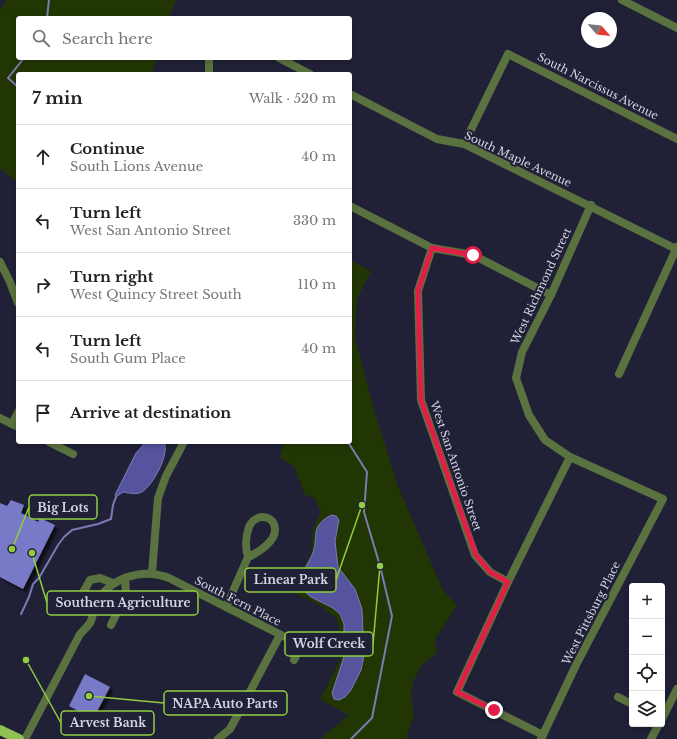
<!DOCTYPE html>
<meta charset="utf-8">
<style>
body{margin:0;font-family:"Libre Baskerville",serif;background:#f6f6f6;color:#222}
.controls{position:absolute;right:12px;bottom:12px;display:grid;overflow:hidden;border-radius:4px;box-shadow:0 2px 6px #0003}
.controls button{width:36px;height:36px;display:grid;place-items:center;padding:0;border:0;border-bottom:1px solid #e0e0e0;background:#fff;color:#222;font:20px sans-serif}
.compass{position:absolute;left:581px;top:12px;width:36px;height:36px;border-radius:50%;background:#fff;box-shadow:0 2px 6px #0003;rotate:117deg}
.stop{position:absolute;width:12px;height:12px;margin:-9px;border:3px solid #e11d48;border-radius:50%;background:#fff}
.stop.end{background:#e11d48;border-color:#fff;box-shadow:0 1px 4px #0008}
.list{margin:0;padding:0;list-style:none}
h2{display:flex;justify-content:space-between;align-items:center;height:52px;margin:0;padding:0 16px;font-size:17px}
h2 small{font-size:13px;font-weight:400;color:#767676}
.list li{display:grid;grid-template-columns:26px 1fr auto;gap:12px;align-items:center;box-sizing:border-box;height:64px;padding:0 16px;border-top:1px solid #e0e0e0}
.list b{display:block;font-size:15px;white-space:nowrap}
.list p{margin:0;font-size:13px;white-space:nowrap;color:#767676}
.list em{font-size:13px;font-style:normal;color:#767676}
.icon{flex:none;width:22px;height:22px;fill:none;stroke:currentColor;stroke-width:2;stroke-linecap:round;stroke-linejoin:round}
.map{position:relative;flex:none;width:677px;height:739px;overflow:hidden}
.search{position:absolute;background:#fff;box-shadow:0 2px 6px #0003;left:16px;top:16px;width:336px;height:44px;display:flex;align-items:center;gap:10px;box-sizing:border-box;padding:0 14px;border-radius:4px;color:#767676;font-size:15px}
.panel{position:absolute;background:#fff;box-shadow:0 2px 6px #0003;left:16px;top:72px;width:336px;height:372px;border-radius:4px}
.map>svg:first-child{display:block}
.green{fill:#223603}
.water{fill:#56549e;stroke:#7c7ab3}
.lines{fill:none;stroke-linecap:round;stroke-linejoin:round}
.stream{stroke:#7c7ab3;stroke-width:2}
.building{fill:#797ac7;filter:url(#shadow)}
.minor{stroke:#5a723f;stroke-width:8}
.major{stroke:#8fc052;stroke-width:10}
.route{stroke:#e11d48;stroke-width:5}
.labels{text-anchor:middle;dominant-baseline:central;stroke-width:4;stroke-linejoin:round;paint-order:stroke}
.street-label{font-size:11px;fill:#d3d4e3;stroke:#202137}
.leader{fill:none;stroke:#92cd3e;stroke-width:1.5}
.callout-dot{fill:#92cd3e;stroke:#202137;stroke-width:1.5}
.callout{fill:#202137;stroke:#92cd3e;stroke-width:1.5}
.callout-label{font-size:12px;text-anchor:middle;font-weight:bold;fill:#d3d4e3}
</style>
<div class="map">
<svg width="677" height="739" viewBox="0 0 677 739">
<defs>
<filter id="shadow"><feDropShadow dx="3.5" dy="3.5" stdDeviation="1" flood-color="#0009"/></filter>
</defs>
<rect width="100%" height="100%" fill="#202137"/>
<g class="green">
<polygon points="6,0 176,0 169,18 18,18 18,58 157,58 152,74 18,74 18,183 0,168 0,11"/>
<polygon points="350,260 371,271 357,299 355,337 374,410 399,489 443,590 457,605 435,640 437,653 421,666 413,682 411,695 414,716 406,739 320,739 349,715 320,699 340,660 340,630 336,618 321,606 280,586 305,565 311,555 313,529 321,512 315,498 305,495 294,466 280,458 283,442 350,442"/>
</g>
<g class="water">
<path d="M146,442H164C170,454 153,485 142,492C136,495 130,493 123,492L116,497L115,495L136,453Z"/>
<path d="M331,515L336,516L339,520L335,541L338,567L355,589L362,609L364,656L361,670L351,690L345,697L339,700L334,699L332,693L344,657V624L340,614L333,608L311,597L304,591L300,584C302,577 304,570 308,563C309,560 311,558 312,555C320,537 308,528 331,515Z"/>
</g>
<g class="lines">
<g class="stream">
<polyline points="47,18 49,0"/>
<polyline points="18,87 8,78 24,58"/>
<polyline points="348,442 367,472 364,512 380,566 392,616 372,718 351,739"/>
<polyline points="21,614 29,597 33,584 39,578 58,545 64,537 72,530 98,524 111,519 113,505 116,497"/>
</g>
</g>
<g class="building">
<polygon points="11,500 24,505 21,513 38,522 40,518 55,525 23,589 0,577 0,503 7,506"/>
<polygon points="85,674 110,687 93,719 69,706"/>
</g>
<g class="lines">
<g class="minor">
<polyline points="622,0 677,28"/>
<polyline points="279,58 310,74"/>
<polyline points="209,74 209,58"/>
<polyline points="350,94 437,139 464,144 676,249"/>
<polyline points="464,144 508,54 677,139"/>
<polyline points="350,206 432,248 473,255 551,295"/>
<polyline points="432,248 418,291 421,400 475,555 490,572 508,582"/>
<polyline points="0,262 10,282 18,303"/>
<polyline points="619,374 677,247"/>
<polyline points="0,418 18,427"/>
<polyline points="12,424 18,412"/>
<polyline points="49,442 73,454"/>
<polyline points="152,573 158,498 166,476 184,442"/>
<polyline points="83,592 119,611"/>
<polyline points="76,606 90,580 100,578 113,583"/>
<path d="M226,607L248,557C245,546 245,538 249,527C255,513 274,514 275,529C276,541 258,553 248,557"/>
<polyline points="111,625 126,594 125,578"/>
<polyline points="618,697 632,704"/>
<polyline points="662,719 677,689"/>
<polyline points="543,735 457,692 508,582 570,457"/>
<path d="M25,739L80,634C83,631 87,627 90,623C93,618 93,611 95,605C109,578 141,567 169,578L295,642C300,648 297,654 294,660"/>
<polyline points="218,739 230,729 237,716 280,635"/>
<polyline points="541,739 576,665 663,499 570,457 545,440 529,415 516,378 522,352 551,295 591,205"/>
<polyline points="651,739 659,724"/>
</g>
<polyline class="major" points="0,730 19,739"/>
</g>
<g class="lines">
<polyline class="route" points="473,255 432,248 418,291 421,400 476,555 490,572 508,582 457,692 494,710"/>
</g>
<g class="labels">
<g class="street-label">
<text transform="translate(598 86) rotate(27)">South Narcissus Avenue</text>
<text transform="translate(518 159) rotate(25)">South Maple Avenue</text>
<text transform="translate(541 286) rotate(-65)">West Richmond Street</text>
<text transform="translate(456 466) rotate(71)">West San Antonio Street</text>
<text transform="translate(238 601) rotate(27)">South Fern Place</text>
<text transform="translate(591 613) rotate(-63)">West Pittsburg Place</text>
</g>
</g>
<path class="leader" d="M12 549L29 507M362 505L336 580M32 553L47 603M380 566L373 644M89 696L164 703M26 660L61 723"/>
<g class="callout-dot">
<circle cx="12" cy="549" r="4"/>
<circle cx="362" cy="505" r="4"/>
<circle cx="32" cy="553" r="4"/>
<circle cx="380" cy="566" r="4"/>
<circle cx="89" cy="696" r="4"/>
<circle cx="26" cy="660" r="4"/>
</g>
<g class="callout">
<rect x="29" y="495" width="68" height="24" rx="4"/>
<rect x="245" y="568" width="91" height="24" rx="4"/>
<rect x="47" y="591" width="151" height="24" rx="4"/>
<rect x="285" y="632" width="88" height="24" rx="4"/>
<rect x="164" y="691" width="123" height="24" rx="4"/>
<rect x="61" y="711" width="93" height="24" rx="4"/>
</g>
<g class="callout-label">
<text x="63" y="512">Big Lots</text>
<text x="291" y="584">Linear Park</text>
<text x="123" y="607">Southern Agriculture</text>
<text x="329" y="648">Wolf Creek</text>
<text x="225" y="708">NAPA Auto Parts</text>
<text x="108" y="727">Arvest Bank</text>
</g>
</svg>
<div class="controls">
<button>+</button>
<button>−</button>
<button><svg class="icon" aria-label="locate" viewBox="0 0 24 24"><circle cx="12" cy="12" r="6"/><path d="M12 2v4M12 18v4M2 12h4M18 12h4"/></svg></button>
<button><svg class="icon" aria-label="layers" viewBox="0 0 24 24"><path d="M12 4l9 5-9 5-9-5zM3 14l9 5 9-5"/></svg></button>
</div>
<svg class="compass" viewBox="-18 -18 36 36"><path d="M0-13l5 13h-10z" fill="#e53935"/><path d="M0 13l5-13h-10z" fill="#767676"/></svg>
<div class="stop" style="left:473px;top:255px"></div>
<div class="stop end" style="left:494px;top:710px"></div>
<div class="search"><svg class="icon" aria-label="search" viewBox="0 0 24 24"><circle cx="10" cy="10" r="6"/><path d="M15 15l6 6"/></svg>Search here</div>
<section class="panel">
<h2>7 min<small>Walk · 520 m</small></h2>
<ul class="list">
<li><svg class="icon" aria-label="ahead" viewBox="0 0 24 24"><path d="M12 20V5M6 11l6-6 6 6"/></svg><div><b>Continue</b><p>South Lions Avenue</p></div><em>40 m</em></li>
<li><svg class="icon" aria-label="left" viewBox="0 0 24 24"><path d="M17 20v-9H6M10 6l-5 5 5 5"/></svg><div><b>Turn left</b><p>West San Antonio Street</p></div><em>330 m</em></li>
<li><svg class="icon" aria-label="right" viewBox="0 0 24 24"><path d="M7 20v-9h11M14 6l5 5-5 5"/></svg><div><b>Turn right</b><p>West Quincy Street South</p></div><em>110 m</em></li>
<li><svg class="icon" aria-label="left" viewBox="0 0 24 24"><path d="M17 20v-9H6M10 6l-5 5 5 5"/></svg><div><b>Turn left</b><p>South Gum Place</p></div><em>40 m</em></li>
<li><svg class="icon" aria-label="arrive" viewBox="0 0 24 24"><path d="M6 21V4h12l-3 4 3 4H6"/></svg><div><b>Arrive at destination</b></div></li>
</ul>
</section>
</div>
